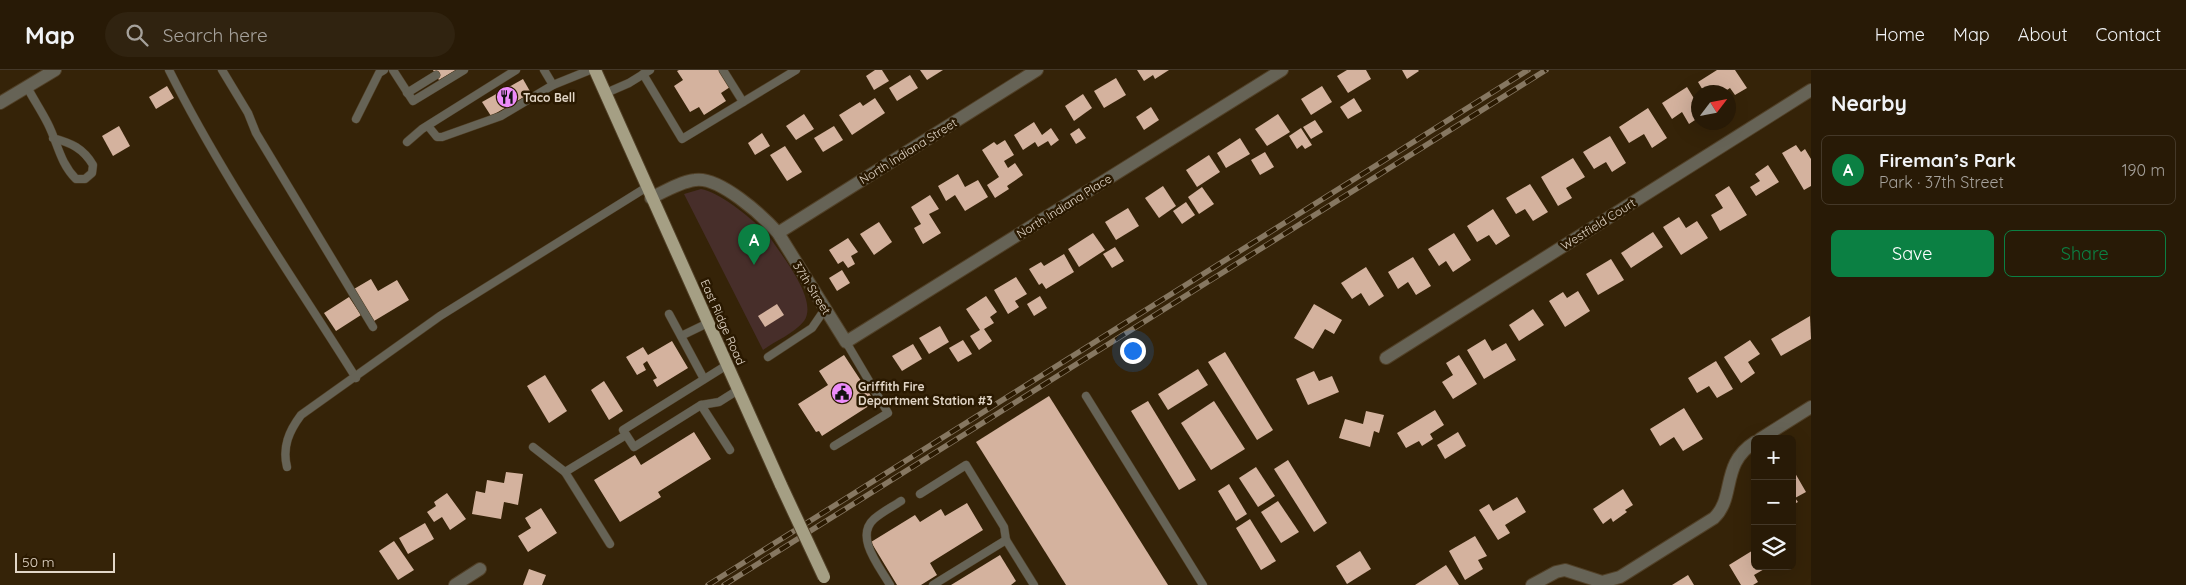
<!DOCTYPE html>
<meta charset="utf-8">
<style>
body{margin:0;font-family:Quicksand,sans-serif;background:#302310;color:#f1f3f6}
.controls{position:absolute;right:15px;bottom:15px;display:grid;overflow:hidden;border-radius:8px;box-shadow:0 5px 20px #0002}
.controls button{width:45px;height:45px;display:grid;place-items:center;padding:0;border:0;border-bottom:1px solid #443828;background:#281a06;color:#f1f3f6;font:25px sans-serif}
.compass{position:absolute;left:1691px;top:15px;width:45px;height:45px;border-radius:50%;background:#281a06;box-shadow:0 5px 20px #0002;rotate:58deg}
.scale{position:absolute;left:15px;bottom:12px;width:100px;box-sizing:border-box;padding-left:5px;border:2px solid #e2d6c7;border-top:0;font-size:14px;line-height:18px;white-space:nowrap;color:#e2d6c7;-webkit-text-stroke:4px #2a1900;paint-order:stroke}
.you{position:absolute;left:1132px;top:280px;width:18px;height:18px;margin:-12px;border:4px solid #fff;border-radius:50%;background:#1a73e8;box-shadow:0 0 0 8px #1a73e833}
.badge{display:grid;place-items:center;width:32px;height:32px;border-radius:50%;background:#0b8043;color:#fff;font-size:16px;font-weight:700}
.pin{position:absolute;translate:-50% -41px;filter:drop-shadow(0 1px 2px #0008)}
.pin::after{content:'';position:absolute;top:26px;width:18px;height:15px;background:inherit;clip-path:polygon(0 0,100% 0,50% 100%)}
.list{margin:0;padding:0;list-style:none}
h2{display:flex;justify-content:space-between;align-items:center;height:65px;margin:0;padding:0 20px;font-size:21px}
h2 small{font-size:16px;font-weight:400;color:#a5a19b}
.list li{display:grid;grid-template-columns:32px 1fr auto;gap:15px;align-items:center;box-sizing:border-box;height:70px;margin:0 10px 10px;padding:0 10px;border:1px solid #443828;border-radius:8px}
.list b{display:block;font-size:19px;white-space:nowrap}
.list p{margin:0;font-size:16px;white-space:nowrap;color:#a5a19b}
.list em{font-size:16px;font-style:normal;color:#a5a19b}
.actions{display:flex;gap:10px;padding:15px 20px}
.actions a{flex:1;padding:11px 0;border:1px solid #0b8043;border-radius:8px;text-align:center;font-size:18px;color:#0b8043}
.actions .main{background:#0b8043;color:#fff}
.icon{flex:none;width:28px;height:28px;fill:none;stroke:currentColor;stroke-width:2;stroke-linecap:round;stroke-linejoin:round}
.map{position:relative;flex:none;width:1811px;height:515px;overflow:hidden}
header{display:flex;align-items:center;gap:30px;box-sizing:border-box;height:70px;padding:0 25px;background:#281a06;border-bottom:1px solid #443828}
header strong{font-size:24px}
nav{display:flex;gap:28px;margin-inline-start:auto;font-size:18px}
.search{width:350px;height:45px;background:#302310;display:flex;align-items:center;gap:12px;box-sizing:border-box;padding:0 18px;border-radius:28px;color:#a5a19b;font-size:19px}
main{display:flex}
aside{flex:1;background:#281a06}
.map>svg:first-child{display:block}
.green{fill:#472e2a}
.building{fill:#d4b29e}
.lines{fill:none;stroke-linecap:round;stroke-linejoin:round}
.service-casing{stroke:#514027;stroke-width:9}
.minor-casing{stroke:#514027;stroke-width:14}
.tertiary-casing{stroke:#514027;stroke-width:14}
.primary-casing{stroke:#514027;stroke-width:14}
.service{stroke:#666356;stroke-width:8}
.minor{stroke:#666356;stroke-width:12}
.tertiary{stroke:#666356;stroke-width:12}
.primary{stroke:#a59f84;stroke-width:12}
.rail-casing{stroke:#867761;stroke-width:5.5}
.rail{stroke:#2a1900;stroke-width:4;stroke-dasharray:11;stroke-linecap:butt}
.primary-bridge-casing{stroke:#514027;stroke-width:14;stroke-linecap:butt}
.primary-bridge{stroke:#a59f84;stroke-width:12}
.labels{text-anchor:middle;dominant-baseline:central;stroke-width:5;stroke-linejoin:round;paint-order:stroke}
.poi-label{font-size:12px;font-weight:bold;fill:#e2d6c7;stroke:#2a1900;text-anchor:start}
.street-label{font-size:12px;fill:#e2d6c7;stroke:#2a1900}
</style>
<header>
<strong>Map</strong>
<div class="search"><svg class="icon" aria-label="search" viewBox="0 0 24 24"><circle cx="10" cy="10" r="6"/><path d="M15 15l6 6"/></svg>Search here</div>
<nav><a>Home</a><a>Map</a><a>About</a><a>Contact</a></nav>
</header>
<main>
<div class="map">
<svg width="1811" height="515" viewBox="0 0 1811 515">
<rect width="100%" height="100%" fill="#352308"/>
<path class="green" d="M701,119C720,122 755,151 769,166C781,185 819,230 804,251C795,263 775,271 763,280L684,124Z"/>
<g class="building">
<polygon points="433,0 456,0 439,10"/>
<polygon points="679,0 719,0 730,17 721,23 726,31 704,45 699,37 690,42 674,16 683,10 677,1"/>
<polygon points="875,0 882,0 889,11 874,20 866,6"/>
<polygon points="920,0 943,0 927,10"/>
<polygon points="1137,0 1169,0 1155,9 1153,5 1144,11"/>
<polygon points="1347,0 1366,0 1371,9 1348,23 1337,6"/>
<polygon points="1402,0 1418,0 1419,1 1407,9"/>
<polygon points="1717,0 1735,0 1747,18 1735,25 1730,18 1724,22 1721,20 1717,22 1704,22 1698,12"/>
<polygon points="910,5 918,18 897,31 889,18"/>
<polygon points="1116,8 1126,25 1104,38 1094,21"/>
<polygon points="523,9 531,23 491,46 482,32"/>
<polygon points="167,16 174,28 156,39 149,27"/>
<polygon points="1322,16 1332,32 1311,45 1301,29"/>
<polygon points="1687,17 1698,35 1698,48 1689,54 1682,42 1672,49 1662,33"/>
<polygon points="1083,24 1092,38 1074,51 1065,36"/>
<polygon points="875,28 885,43 852,65 839,45 860,32 863,36"/>
<polygon points="1354,28 1362,41 1348,49 1340,37"/>
<polygon points="1151,37 1159,50 1144,60 1136,47"/>
<polygon points="1648,38 1667,68 1652,78 1644,64 1629,73 1619,57"/>
<polygon points="804,44 814,59 796,70 786,56"/>
<polygon points="1278,44 1290,62 1267,76 1255,59"/>
<polygon points="1315,50 1323,62 1311,69 1303,57"/>
<polygon points="1034,52 1042,65 1051,58 1059,70 1051,76 1048,71 1038,77 1035,72 1023,80 1014,65"/>
<polygon points="119,56 130,76 113,86 102,66"/>
<polygon points="834,56 843,70 823,82 814,68"/>
<polygon points="1079,58 1086,68 1076,74 1070,64"/>
<polygon points="1301,58 1312,75 1305,79 1302,75 1297,79 1289,66"/>
<polygon points="762,63 770,76 755,85 748,73"/>
<polygon points="1610,66 1626,93 1612,102 1606,92 1594,99 1583,82"/>
<polygon points="1240,68 1250,84 1226,98 1217,83"/>
<polygon points="1005,70 1014,85 1004,91 1008,98 1015,93 1023,105 1007,116 1009,119 995,128 987,115 999,107 982,80 994,72 997,75"/>
<polygon points="1796,75 1801,82 1805,79 1811,89 1811,116 1804,120 1782,83"/>
<polygon points="785,76 802,102 787,111 770,85"/>
<polygon points="1265,82 1274,97 1260,105 1251,90"/>
<polygon points="1209,85 1220,102 1197,117 1186,100"/>
<polygon points="1573,88 1585,107 1566,118 1572,128 1558,136 1541,107"/>
<polygon points="1768,95 1779,112 1756,126 1750,117 1760,111 1755,104"/>
<polygon points="958,104 965,117 978,110 988,127 965,141 955,125 946,131 938,116"/>
<polygon points="1530,114 1548,142 1533,151 1525,139 1516,144 1506,128"/>
<polygon points="1163,116 1176,136 1159,148 1145,128"/>
<polygon points="1729,116 1747,145 1720,161 1711,145 1723,138 1715,125"/>
<polygon points="1202,117 1214,134 1199,144 1188,127"/>
<polygon points="930,125 939,139 929,144 941,163 923,174 914,158 921,154 911,137"/>
<polygon points="1186,132 1195,145 1182,154 1173,141"/>
<polygon points="1128,138 1139,156 1116,170 1105,152"/>
<polygon points="1493,139 1510,166 1496,175 1489,165 1477,172 1467,156"/>
<polygon points="1679,147 1686,158 1697,151 1708,168 1681,185 1663,157"/>
<polygon points="879,152 892,172 874,185 860,164"/>
<polygon points="1653,162 1663,177 1631,198 1621,183"/>
<polygon points="1093,163 1105,180 1079,197 1068,179"/>
<polygon points="1454,163 1471,190 1453,202 1446,191 1439,196 1428,179"/>
<polygon points="848,168 858,182 851,186 855,194 848,198 843,191 838,194 829,180"/>
<polygon points="1115,177 1124,191 1112,198 1103,184"/>
<polygon points="1064,184 1074,202 1046,219 1042,213 1039,215 1029,199 1041,192 1044,196"/>
<polygon points="1413,187 1431,216 1416,225 1408,212 1398,219 1388,202"/>
<polygon points="1611,189 1624,210 1598,225 1586,204"/>
<polygon points="1366,197 1384,226 1369,236 1361,223 1352,229 1341,213"/>
<polygon points="842,200 850,213 837,221 829,208"/>
<polygon points="1016,207 1027,224 1015,231 1019,237 1008,244 994,220"/>
<polygon points="371,209 378,221 397,210 409,230 374,251 354,219"/>
<polygon points="1578,221 1590,241 1565,257 1549,231 1563,222 1567,228"/>
<polygon points="986,226 997,242 990,247 994,253 984,259 992,271 979,280 970,266 980,260 966,239"/>
<polygon points="1040,226 1047,238 1034,246 1027,234"/>
<polygon points="349,227 361,245 336,261 324,243"/>
<polygon points="777,234 784,245 765,257 758,246"/>
<polygon points="1314,234 1342,250 1334,264 1325,259 1313,279 1294,268"/>
<polygon points="1533,239 1544,255 1519,271 1509,255"/>
<polygon points="1810,246 1811,269 1781,286 1771,269"/>
<polygon points="940,256 949,272 929,284 919,268"/>
<polygon points="1485,269 1492,281 1506,273 1516,290 1484,309 1467,280"/>
<polygon points="963,270 972,284 958,292 949,278"/>
<polygon points="1750,270 1760,284 1748,292 1755,303 1741,313 1724,287"/>
<polygon points="672,271 688,298 657,317 653,310 657,308 647,291 643,294 646,300 637,305 626,287 643,277 648,285"/>
<polygon points="913,274 922,289 902,301 892,286"/>
<polygon points="1225,282 1273,360 1257,370 1208,292"/>
<polygon points="844,285 875,332 822,366 819,361 816,362 798,334 828,315 819,301"/>
<polygon points="1459,285 1477,314 1453,329 1442,312 1453,305 1446,293"/>
<polygon points="1716,291 1733,319 1717,328 1709,316 1697,323 1688,308"/>
<polygon points="1198,299 1208,315 1168,340 1158,324"/>
<polygon points="1314,301 1319,311 1332,306 1339,322 1308,335 1296,309"/>
<polygon points="545,305 567,341 549,353 527,316"/>
<polygon points="604,311 623,341 609,350 591,320"/>
<polygon points="1049,326 1168,515 1066,515 976,372"/>
<polygon points="1148,331 1196,410 1179,420 1131,341"/>
<polygon points="1214,331 1245,379 1211,400 1181,353"/>
<polygon points="1684,338 1703,369 1683,381 1674,367 1660,376 1650,359"/>
<polygon points="1435,340 1444,355 1430,364 1433,369 1422,376 1419,371 1406,378 1397,363"/>
<polygon points="1366,341 1384,345 1379,363 1374,361 1370,377 1339,368 1345,349 1363,354"/>
<polygon points="694,362 711,389 658,422 661,427 620,452 594,410 635,385 641,395"/>
<polygon points="1458,362 1466,376 1445,389 1437,375"/>
<polygon points="1288,390 1327,453 1314,462 1274,399"/>
<polygon points="1256,397 1275,426 1258,437 1239,408"/>
<polygon points="506,402 523,404 518,435 504,432 501,449 472,444 476,421 485,423 487,410 504,413"/>
<polygon points="1795,403 1806,422 1795,428 1798,432 1792,435 1792,405"/>
<polygon points="1229,414 1247,444 1236,451 1218,421"/>
<polygon points="1623,419 1633,435 1625,440 1627,442 1613,452 1611,448 1603,454 1593,439"/>
<polygon points="447,423 466,449 450,460 442,447 434,452 427,442 436,436 434,432"/>
<polygon points="1517,427 1526,442 1505,455 1510,463 1498,470 1479,440 1489,434 1493,441"/>
<polygon points="1278,431 1299,462 1281,473 1261,442"/>
<polygon points="967,433 983,460 930,493 937,505 921,515 897,515 871,472 915,445 920,452 941,439 945,446"/>
<polygon points="541,438 557,463 528,482 518,466 531,458 525,448"/>
<polygon points="1250,449 1276,491 1261,500 1236,458"/>
<polygon points="425,453 434,469 408,484 399,468"/>
<polygon points="1475,466 1487,486 1478,490 1483,499 1465,510 1449,481"/>
<polygon points="394,471 414,500 398,510 379,481"/>
<polygon points="1755,479 1755,496 1766,498 1754,505 1758,512 1753,515 1741,515 1729,495"/>
<polygon points="1360,481 1371,499 1347,514 1336,496"/>
<polygon points="1000,485 1016,511 1011,515 951,515"/>
<polygon points="1446,495 1459,515 1415,515"/>
<polygon points="529,499 546,505 542,515 523,515"/>
<polygon points="1688,505 1694,515 1672,515"/>
</g>
<g class="lines">
<g class="service-casing">
<g id="service">
<path d="M169,0C223,108 292,206 356,308"/>
<polyline points="222,0 248,43 256,63 373,257"/>
<polyline points="393,0 413,31 464,0"/>
<polyline points="544,0 553,15"/>
<polyline points="723,0 743,32"/>
<polyline points="643,4 682,69 796,0"/>
<path d="M27,17C34,30 42,42 48,54C58,74 60,93 76,109H85L92,103L93,95C83,78 71,73 53,68"/>
<polyline points="407,23 436,5"/>
<polyline points="606,23 629,13 650,0"/>
<polyline points="356,49 379,3 384,0"/>
<polyline points="428,56 437,67 442,67 501,46 553,15 590,0"/>
<polyline points="407,72 422,59 516,0"/>
<polyline points="669,244 704,309"/>
<polyline points="681,266 708,253"/>
<polyline points="768,287 812,258 825,239"/>
<polyline points="727,295 623,360 634,377 701,335 719,332 738,320"/>
<polyline points="1086,326 1203,515"/>
<polyline points="701,335 730,380"/>
<polyline points="834,376 888,343 846,272"/>
<polyline points="533,377 565,402"/>
<path d="M287,397C282,377 289,361 301,345L440,246L647,117"/>
<polyline points="920,424 966,395 1004,457 1006,470"/>
<polyline points="610,474 565,402 626,365"/>
<path d="M890,515C880,497 854,467 874,449C882,442 892,437 901,431"/>
<polyline points="933,515 1006,470 1034,515"/>
</g>
</g>
<g class="minor-casing">
<g id="minor">
<path d="M651,128C665,121 680,112 695,110C719,106 762,145 778,163L846,272L1282,0"/>
<polyline points="778,163 1037,0"/>
<polyline points="1386,288 1811,20"/>
<polyline points="1760,369 1811,337"/>
<polyline points="455,515 480,499"/>
<path d="M1532,515L1556,502L1565,500L1602,512L1620,507L1714,448C1736,427 1720,394 1755,372"/>
</g>
</g>
<g class="tertiary-casing">
<polyline id="tertiary" points="0,33 55,0"/>
</g>
<g class="primary-casing">
<polyline id="primary" points="595,0 781,415"/>
</g>
<use href="#service" class="service"/>
<use href="#minor" class="minor"/>
<use href="#tertiary" class="tertiary"/>
<use href="#primary" class="primary"/>
<g class="rail-casing">
<g id="rail">
<polyline points="708,515 1528,0"/>
<polyline points="724,515 1546,0"/>
</g>
</g>
<use href="#rail" class="rail"/>
<g class="primary-bridge-casing">
<polyline id="primary-bridge" points="781,415 824,507"/>
</g>
<use href="#primary-bridge" class="primary-bridge"/>
</g>
<defs>
<g id="restaurant-disc" transform="scale(1.125)"><circle r="9.5" fill="#ec8cfa" stroke="#2a1900"/><path d="M-5-6h1v4h1v-4h1v4h1v-4h1v5L-1.5 .5V6h-2V.5L-5-1ZM5-6V6H3V1.5H1.5Q1.5-4 5-6Z" fill="#111"/></g>
<g id="civic-disc" transform="scale(1.125)"><circle r="9.5" fill="#ec8cfa" stroke="#2a1900"/><path d="M-.6-6.5H3V-4.5H.6V-3L4-1V1h2V6H-6V1h2V-1L-.6-3ZM-1.2 2.5V6h2.4V2.5Z" fill="#111"/></g>
</defs>
<g fill-rule="evenodd">
<use href="#restaurant-disc" x="507" y="27"/>
<use href="#civic-disc" x="842" y="323"/>
</g>
<g class="labels">
<g class="poi-label">
<text x="523" y="27">Taco Bell</text>
<text x="858" y="316">Griffith Fire<tspan x="858" dy="14">Department Station #3</tspan></text>
</g>
<g class="street-label">
<text transform="translate(908 81) rotate(-32)">North Indiana Street</text>
<text transform="translate(1064 136) rotate(-32)">North Indiana Place</text>
<text transform="translate(1598 154) rotate(-32)">Westfield Court</text>
<text transform="translate(812 218) rotate(58)">37th Street</text>
<text transform="translate(723 252) rotate(66)">East Ridge Road</text>
</g>
</g>
</svg>
<div class="controls">
<button>+</button>
<button>−</button>
<button><svg class="icon" aria-label="layers" viewBox="0 0 24 24"><path d="M12 4l9 5-9 5-9-5zM3 14l9 5 9-5"/></svg></button>
</div>
<svg class="compass" viewBox="-18 -18 36 36"><path d="M0-13l5 13h-10z" fill="#e53935"/><path d="M0 13l5-13h-10z" fill="#a5a19b"/></svg>
<div class="scale">50 m</div>
<div class="you"></div>
<div class="pin badge" style="left:754px;top:195px">A</div>
</div>
<aside>
<h2>Nearby<small></small></h2>
<ul class="list">
<li><span class="badge">A</span><div><b>Fireman’s Park</b><p>Park · 37th Street</p></div><em>190 m</em></li>
</ul>
<div class="actions"><a class="main">Save</a><a>Share</a></div>
</aside>
</main>
